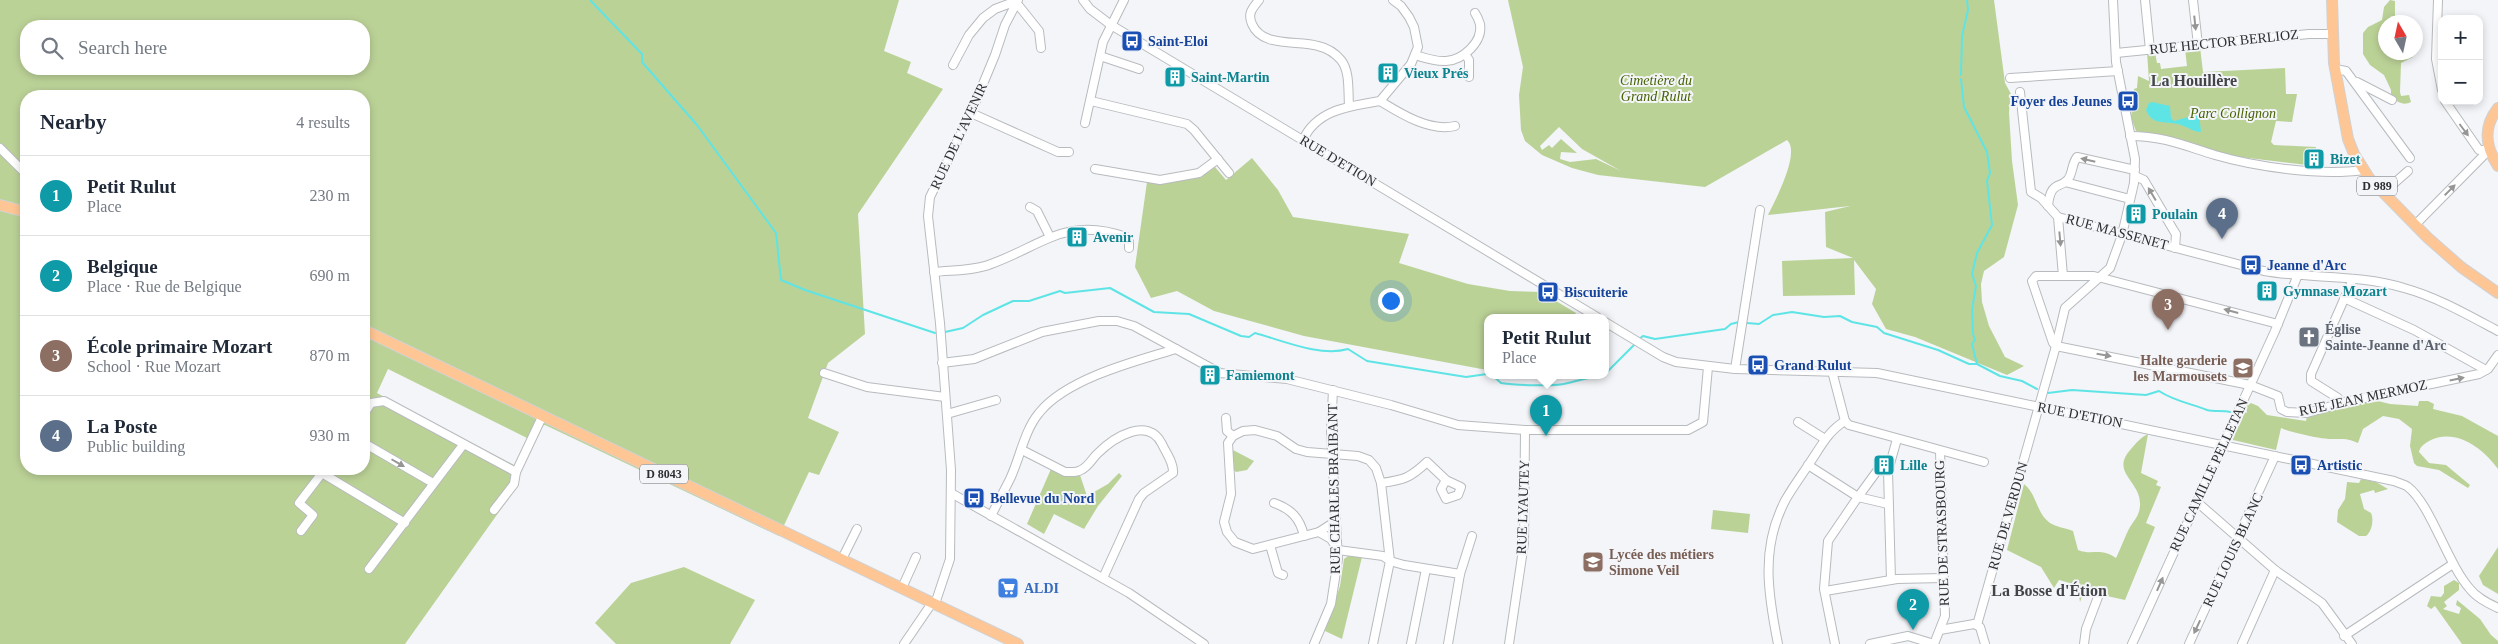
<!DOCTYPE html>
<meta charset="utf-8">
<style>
body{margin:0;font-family:Georgia,serif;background:#f6f6f7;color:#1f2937}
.controls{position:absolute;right:15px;top:15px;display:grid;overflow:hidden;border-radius:10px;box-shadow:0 2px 8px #0003}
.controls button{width:45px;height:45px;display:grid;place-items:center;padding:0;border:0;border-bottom:1px solid #e0e1e3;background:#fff;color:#1f2937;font:25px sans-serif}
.compass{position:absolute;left:2378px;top:15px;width:45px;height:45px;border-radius:50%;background:#fff;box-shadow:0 2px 8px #0003;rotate:351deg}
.you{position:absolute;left:1390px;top:300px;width:18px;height:18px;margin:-12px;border:4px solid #fff;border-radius:50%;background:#1a73e8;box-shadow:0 0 0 8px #1a73e833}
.badge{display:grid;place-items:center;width:32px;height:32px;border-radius:50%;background:#0f766e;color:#fff;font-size:16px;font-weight:700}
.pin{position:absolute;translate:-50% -41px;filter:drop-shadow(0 1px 2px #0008)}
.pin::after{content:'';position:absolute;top:26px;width:18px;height:15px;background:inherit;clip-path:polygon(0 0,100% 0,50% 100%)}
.popup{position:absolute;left:1484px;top:314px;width:125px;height:65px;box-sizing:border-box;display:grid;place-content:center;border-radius:10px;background:#fff;filter:drop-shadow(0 1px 4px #0005);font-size:16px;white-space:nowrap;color:#747a83}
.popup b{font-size:19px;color:#1f2937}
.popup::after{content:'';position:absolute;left:50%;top:100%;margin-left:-10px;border:10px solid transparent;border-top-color:#fff}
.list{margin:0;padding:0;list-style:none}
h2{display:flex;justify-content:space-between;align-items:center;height:65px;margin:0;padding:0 20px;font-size:21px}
h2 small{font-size:16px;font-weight:400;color:#747a83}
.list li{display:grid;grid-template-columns:32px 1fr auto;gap:15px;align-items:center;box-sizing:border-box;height:80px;padding:0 20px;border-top:1px solid #e0e1e3}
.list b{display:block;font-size:19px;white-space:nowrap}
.list p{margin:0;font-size:16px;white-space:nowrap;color:#747a83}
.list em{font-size:16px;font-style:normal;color:#747a83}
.icon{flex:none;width:28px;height:28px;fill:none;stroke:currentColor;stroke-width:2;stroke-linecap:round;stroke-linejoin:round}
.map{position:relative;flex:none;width:2498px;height:644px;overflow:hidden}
.search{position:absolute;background:#fff;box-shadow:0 2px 8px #0003;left:20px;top:20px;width:350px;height:55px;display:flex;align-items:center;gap:12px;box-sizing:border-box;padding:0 18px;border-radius:20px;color:#747a83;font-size:19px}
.panel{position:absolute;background:#fff;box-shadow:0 2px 8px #0003;left:20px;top:90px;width:350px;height:385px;border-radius:20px}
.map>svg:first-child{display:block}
.green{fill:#bbd297;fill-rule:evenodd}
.water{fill:#5fe4e5}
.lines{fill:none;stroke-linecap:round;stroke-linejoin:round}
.stream{stroke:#5fe4e5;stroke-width:2}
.minor-casing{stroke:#b8bbbe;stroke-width:10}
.major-casing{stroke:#d1d1d1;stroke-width:12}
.minor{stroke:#fff;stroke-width:8}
.major{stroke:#ffc695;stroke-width:10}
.oneway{fill:#969697}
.labels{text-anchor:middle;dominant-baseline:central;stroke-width:4;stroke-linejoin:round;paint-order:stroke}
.shield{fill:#f3f5f9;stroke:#686a6c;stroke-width:1}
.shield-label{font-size:12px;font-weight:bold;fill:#2d2e2f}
.transit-label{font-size:14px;font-weight:bold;fill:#164399;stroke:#f3f5f9;text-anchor:start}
.street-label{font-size:14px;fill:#2d2e2f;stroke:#f3f5f9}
.culture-label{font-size:14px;font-weight:bold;fill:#0d838f;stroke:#f3f5f9;text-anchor:start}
.park-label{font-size:14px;font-style:italic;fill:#476200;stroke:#f3f5f9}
.worship-label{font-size:14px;font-weight:bold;fill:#5b616d;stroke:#f3f5f9;text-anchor:start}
.education-label{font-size:14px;font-weight:bold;fill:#785e54;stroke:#f3f5f9;text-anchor:end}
.shop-label{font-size:14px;font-weight:bold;fill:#366cbe;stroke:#f3f5f9;text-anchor:start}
.quarter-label{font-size:16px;font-weight:bold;fill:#424447;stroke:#f3f5f9}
</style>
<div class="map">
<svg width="2498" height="644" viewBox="0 0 2498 644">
<rect width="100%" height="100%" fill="#f3f5f9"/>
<g class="green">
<path d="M0,0H899L884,51L911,62L907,73L943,89L858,214L865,334L828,363L808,418L839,432L819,475L809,472L779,536L545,425L541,426L535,442L388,369L377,393L514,465L511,495L405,644H0ZM26,26H364V69H26ZM26,96H364V469H26Z"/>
<path d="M1508,0H1994L2005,83L2011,94L2009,112L2012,161L2018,205L2004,257L1984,271L1981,284L1982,302L1989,326L2005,357L2024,366L2007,375L1915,337L1886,329L1872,304L1876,289L1854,260L1855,295L1783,296L1782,261L1853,258L1826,247L1825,212L1850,206L1768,215C1775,201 1801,152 1787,140L1705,187L1598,175L1572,168L1542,155L1525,141L1521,130L1519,95L1523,67ZM1559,127L1582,149L1621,171L1596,159L1570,162L1560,159L1561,152L1577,153L1561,139L1552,148L1549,145L1542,150L1540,146Z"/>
<path d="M2390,0L2395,1V22H2386V52H2408L2413,57L2401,63L2400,92L2401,96L2409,95L2411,102C2403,106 2398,102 2391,97V90L2384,75L2370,65L2363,54V33L2368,27L2382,20L2384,7Z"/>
<polygon points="2200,47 2203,72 2285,68 2286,94 2297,94 2292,122 2276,121 2271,142 2274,145 2316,147 2315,166 2215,154 2180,140 2136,131 2131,118 2134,89 2137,88 2138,76 2149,81 2147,52 2155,52 2157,63 2160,63 2161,69 2187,66 2185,49"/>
<path d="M1252,158L1278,190L1293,217L1409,234L1399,263L1468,284L1510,291L1541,292L1576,313L1574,317H1487V370L1304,336L1214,311L1177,291L1151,298L1135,267L1147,182C1174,182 1192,182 1215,167L1226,180Z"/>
<path d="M2374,400L2390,404L2418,406L2419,401H2428L2434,404L2433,409L2462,416L2498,436V469C2483,448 2455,427 2429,441C2424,444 2420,447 2419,452L2429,463L2446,465L2470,485L2468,488L2439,470L2417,466L2414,463L2410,446L2412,429L2399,419L2383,416L2363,429L2358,443C2348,438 2342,439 2331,439C2321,439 2289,432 2281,428L2276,450L2233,440L2232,438L2244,412L2247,413L2246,406L2251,403L2258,406L2267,415L2306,421L2307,416C2330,411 2352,406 2374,400Z"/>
<path d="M2148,434L2141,473L2158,481L2156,485L2161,487L2146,523L2155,527L2125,600L2084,591L2080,602L2077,585L2059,580L2054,588L2041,567L2007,550L2024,484C2037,494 2036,513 2050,523C2056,527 2066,528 2073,531L2078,550C2093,556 2099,547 2116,558C2121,548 2125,536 2130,527C2135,519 2139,516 2140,506C2142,481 2109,473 2131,449C2137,442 2140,438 2148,434Z"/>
<polygon points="1233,450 1254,461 1247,470 1236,472 1233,469"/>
<polygon points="1051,469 1065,476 1080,475 1087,496 1108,484 1119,473 1122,476 1098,506 1084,529 1054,514 1044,534 1027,524"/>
<path d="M2361,479L2376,482L2388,489L2375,493L2374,490L2360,494L2364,509L2371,513C2374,519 2372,532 2366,536H2359L2337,522L2338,510L2345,499L2347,482L2359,483Z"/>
<polygon points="1713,510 1750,514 1748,533 1711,529"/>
<polygon points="2498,547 2498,594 2483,585 2479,576"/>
<polygon points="1348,556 1362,557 1342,639 1325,631 1340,586 1344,559"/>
<polygon points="684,567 755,600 730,644 616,644 595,623 631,583"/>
<polygon points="2454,580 2459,583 2459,590 2444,602 2447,606 2443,609 2459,614 2461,608 2456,605 2457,600 2480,619 2491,635 2498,641 2498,644 2462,644 2435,606 2431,609 2427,606 2431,596 2441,597 2444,593 2444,586"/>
</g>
<path class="water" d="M2152,102L2170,106L2171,118L2174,121L2199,114L2201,132C2193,132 2188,127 2181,125C2168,120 2152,127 2146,110L2149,103Z"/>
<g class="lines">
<g class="stream">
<polyline points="590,0 642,54 642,62 697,125 776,233 781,280 805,290 935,333"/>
<polyline points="1961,75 1962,36 1968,10 1967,0"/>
<polyline points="1961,79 1964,107 1987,152 1990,173 1987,181 1992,225 1977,253 1972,274 1976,286 1972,310 1973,334 1975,340 1972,344 1977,364"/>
<polyline points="1747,323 1759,324 1773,315 1792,312 1824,317 1840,316 1852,322 1877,327 1884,333 1938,350 1969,364 1977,364 2000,376 2022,381 2037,389"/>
<path d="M945,332L963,328L983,315L1013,301H1029L1060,291L1065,293L1110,288L1154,312L1189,314L1241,336L1249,337L1255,333C1284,341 1320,357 1348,349L1367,361L1466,377L1487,374"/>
<polyline points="1639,339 1643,336 1655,339 1725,329 1731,324 1739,322"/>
<polyline points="1605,374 1635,344"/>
<path d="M1492,375L1501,383C1515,385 1556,387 1568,383C1580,380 1591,377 1603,375"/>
<path d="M2048,393L2072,390L2146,395L2159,391C2174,401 2192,404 2207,410C2215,412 2222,410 2230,412"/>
</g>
<g class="minor-casing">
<g id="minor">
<polyline points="1083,0 1090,9 1111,25 1597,317"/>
<path d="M1259,0C1253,8 1247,13 1252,24C1262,48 1297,40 1318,46C1327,48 1335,53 1341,60C1350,71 1348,91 1349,105"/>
<polyline points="2145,0 2150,50"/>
<polyline points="2193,0 2198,45"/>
<polyline points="2438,0 2436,59 2442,90"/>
<polyline points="2116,53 2309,34 2332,34"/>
<polyline points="1465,54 1469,60 1469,77"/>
<path d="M1415,55C1425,58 1436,62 1446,61C1463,60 1483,42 1480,24C1479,21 1477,16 1475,13"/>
<polyline points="1100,56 1139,69"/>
<polyline points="953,65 969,35 983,18 995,9 1011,3 1019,6 1039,31 1041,48"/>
<polyline points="2335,69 2346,71 2410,158"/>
<polyline points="2010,78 2118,71"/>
<polyline points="2357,82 2392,100"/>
<polyline points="2020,92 2031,192 2041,198 2058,217 2063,276"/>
<polyline points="1091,101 1187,124 1194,130 1229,173"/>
<path d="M1380,101C1401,114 1430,132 1455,126"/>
<polyline points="2445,101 2479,150 2489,150"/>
<polyline points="971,113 1058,152 1069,152"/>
<polyline points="1085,123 1103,42 1124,0"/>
<path d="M2130,136C2164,136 2185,146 2215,155C2256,167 2321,176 2363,170"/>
<path d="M1303,140C1317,109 1351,106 1380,101L1411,64L1418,47L1414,27L1409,17L1401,6L1393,0"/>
<polyline points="0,148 26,174"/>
<polyline points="1095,169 1160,180 1199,173 1218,159"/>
<polyline points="2135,176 2144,180 2174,231 2176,234 2175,248"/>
<polyline points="2065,182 2130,199"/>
<polyline points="2383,193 2408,171"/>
<path d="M2048,206C2051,177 2063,191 2070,176C2073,169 2072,164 2077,157L2135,170"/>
<polyline points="1030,207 1037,211 1050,237"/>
<path d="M2058,217L2264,271C2310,279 2359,274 2404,288C2437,297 2468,315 2498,331"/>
<polyline points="2415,225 2489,150"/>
<path d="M934,272C952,270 973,271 991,264C1043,245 1067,216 1126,237L1129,241V248"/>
<polyline points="2344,298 2414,330 2486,370"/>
<path d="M1605,322L1663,357L1676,362L1735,369L1877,373L2394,481C2398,483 2404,484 2408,487C2431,505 2447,563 2470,589C2477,598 2488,603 2498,608"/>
<polyline points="2278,324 2094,276 2036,276 2032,281 2053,343 2056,346 2250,385 2278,396 2281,409 2287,412 2307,413 2345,402 2479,374 2488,369 2498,355"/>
<polyline points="942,363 974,359 1042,332 1099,321 1117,321 1134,326 1220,373 1287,379 1391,405 1458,425 1525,430 1688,430 1703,422 1708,367"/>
<polyline points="1735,369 1760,210"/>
<polyline points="1832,371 1845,421"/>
<polyline points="824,373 867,387 945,397"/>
<polyline points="2338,404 2338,398 2311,381 2311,374 2353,279"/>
<polyline points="364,414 371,403 384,401 516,472"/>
<polyline points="947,414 996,400"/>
<polyline points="1226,418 1227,431 1233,436"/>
<polyline points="1845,421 1849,425 1984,462"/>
<polyline points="1798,422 1825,439"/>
<polyline points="364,443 433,483"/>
<path d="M1022,450L1065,472C1071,472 1076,473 1081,470C1088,467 1092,459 1097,454C1114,437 1148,416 1162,444C1166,453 1174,463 1173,473L1144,493L1139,499L1103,578"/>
<polyline points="1808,465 1858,497 1828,541 1824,589 1835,644"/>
<polyline points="1888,471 1877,471 1858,497 1888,504"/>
<polyline points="322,473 405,523"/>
<path d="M1381,483C1404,480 1410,478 1427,462L1446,480L1441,489L1446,499L1458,495L1461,487L1446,480"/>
<polyline points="951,493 1129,593 1204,644"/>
<polyline points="2197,502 2275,570 2322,603 2352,644"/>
<path d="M1274,503C1291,509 1300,518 1304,536"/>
<polyline points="494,510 514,484 516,472 542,417"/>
<path d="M991,516C997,504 1004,491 1010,479C1020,458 1024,431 1039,413C1066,379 1135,361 1176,349"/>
<polyline points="301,531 313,515 299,503 325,469"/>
<polyline points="1319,532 1336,521"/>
<polyline points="1270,545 1278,573 1283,575"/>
<polyline points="842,559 857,529"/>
<polyline points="369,569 463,445"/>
<polyline points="1891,580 1888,471 1897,439"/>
<polyline points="902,588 916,557"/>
<polyline points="1825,591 1897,579 1943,578"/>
<polyline points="935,604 950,559 951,470 940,323 928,216 930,197 971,113 995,55 1005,25 1018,0"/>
<polyline points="1977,625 2056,346 2065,308 2110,268 2122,235 2134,183 2135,159 2116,62 2113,0"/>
<polyline points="1940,630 1974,624 1980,627 1985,644"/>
<polyline points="2344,636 2453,564"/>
<polyline points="904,644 932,603"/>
<polyline points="1314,644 1331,604 1338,559 1331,431 1333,390"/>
<polyline points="1373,644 1390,561 1381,483 1376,468 1369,460 1358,456 1307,452 1296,449 1277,436 1255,430 1243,431 1233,436 1228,443 1231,494 1224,522 1227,532 1235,542 1253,549 1319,532 1331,539 1338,550 1383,556 1390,561 1404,565 1460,574"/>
<polyline points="1411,644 1426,569"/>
<polyline points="1448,644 1460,574 1472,536"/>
<polyline points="1509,644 1524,543 1525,430"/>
<path d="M1778,644C1768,594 1760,547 1786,499C1793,487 1801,476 1809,464C1820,448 1828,431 1845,421"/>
<polyline points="1870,644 1908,636 1934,644"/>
<polyline points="1934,644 1945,616 1940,451"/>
<polyline points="2084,644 2086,629 2098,597"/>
<polyline points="2132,644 2275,331 2297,277"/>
<polyline points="2189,644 2275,456"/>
<polyline points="2242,644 2275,570"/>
</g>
</g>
<g class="major-casing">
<g id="major">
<polyline points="2332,0 2334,63 2348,139 2354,154 2369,178 2428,238 2461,267 2498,293"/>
<path d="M2498,108C2483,127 2485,146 2498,166"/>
<polyline points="0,205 26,212"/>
<polyline points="364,330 1018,644"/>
</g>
</g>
<use href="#minor" class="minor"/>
<use href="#major" class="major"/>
</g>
<defs><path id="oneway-solid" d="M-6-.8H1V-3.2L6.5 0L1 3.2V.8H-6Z" transform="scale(1.25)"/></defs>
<g class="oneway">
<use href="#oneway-solid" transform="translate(2195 23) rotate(84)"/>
<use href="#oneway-solid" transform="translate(2464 130) rotate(53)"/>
<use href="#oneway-solid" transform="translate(2088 160) rotate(-167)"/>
<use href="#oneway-solid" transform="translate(2450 190) rotate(-45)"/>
<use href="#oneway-solid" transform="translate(2152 194) rotate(-121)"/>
<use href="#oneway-solid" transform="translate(2060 239) rotate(85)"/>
<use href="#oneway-solid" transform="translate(2231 311) rotate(-165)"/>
<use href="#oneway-solid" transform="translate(2104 355) rotate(10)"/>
<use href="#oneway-solid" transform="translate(2457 379) rotate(-12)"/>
<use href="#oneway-solid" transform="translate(398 463) rotate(30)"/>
<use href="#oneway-solid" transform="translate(2160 584) rotate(-66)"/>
<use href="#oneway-solid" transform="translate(2197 627) rotate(115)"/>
</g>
<defs>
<g id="bus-square" transform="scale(1.125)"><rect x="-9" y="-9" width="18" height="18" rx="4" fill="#1a4fb4" stroke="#f3f5f9"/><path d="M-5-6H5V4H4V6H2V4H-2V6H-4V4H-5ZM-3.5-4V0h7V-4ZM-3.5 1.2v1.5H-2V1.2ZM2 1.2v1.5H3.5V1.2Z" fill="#fff"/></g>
<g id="building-square" transform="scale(1.125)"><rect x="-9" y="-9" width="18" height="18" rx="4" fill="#0f9aa8" stroke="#f3f5f9"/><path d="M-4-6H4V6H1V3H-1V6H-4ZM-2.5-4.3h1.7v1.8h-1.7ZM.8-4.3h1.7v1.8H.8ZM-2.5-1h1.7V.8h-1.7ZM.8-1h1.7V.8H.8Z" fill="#fff"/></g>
<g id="church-square" transform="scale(1.125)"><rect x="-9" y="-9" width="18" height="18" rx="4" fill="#6b7280" stroke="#f3f5f9"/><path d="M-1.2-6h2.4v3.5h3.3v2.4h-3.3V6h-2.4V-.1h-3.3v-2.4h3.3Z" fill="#fff"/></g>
<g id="school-square" transform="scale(1.125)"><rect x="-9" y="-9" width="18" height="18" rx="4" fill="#8d6e63" stroke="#f3f5f9"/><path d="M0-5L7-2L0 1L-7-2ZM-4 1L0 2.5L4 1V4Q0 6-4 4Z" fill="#fff"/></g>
<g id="supermarket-square" transform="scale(1.125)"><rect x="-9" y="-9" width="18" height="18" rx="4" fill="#3f7fe0" stroke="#f3f5f9"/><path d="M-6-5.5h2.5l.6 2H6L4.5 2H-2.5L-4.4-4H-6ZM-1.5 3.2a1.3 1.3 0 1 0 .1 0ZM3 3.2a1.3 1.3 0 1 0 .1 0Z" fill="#fff"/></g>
</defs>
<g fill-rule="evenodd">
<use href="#bus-square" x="1132" y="41"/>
<use href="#building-square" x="1388" y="73"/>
<use href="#building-square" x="1175" y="77"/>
<use href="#bus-square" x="2128" y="101"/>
<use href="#building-square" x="2314" y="159"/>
<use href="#building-square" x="2136" y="214"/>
<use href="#building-square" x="1077" y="237"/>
<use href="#bus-square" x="2251" y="265"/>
<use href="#building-square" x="2267" y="291"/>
<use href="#bus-square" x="1548" y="292"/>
<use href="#church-square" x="2309" y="337"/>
<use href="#bus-square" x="1758" y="365"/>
<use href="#school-square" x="2243" y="368"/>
<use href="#building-square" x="1210" y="375"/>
<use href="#building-square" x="1884" y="465"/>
<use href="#bus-square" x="2301" y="465"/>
<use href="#bus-square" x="974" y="498"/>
<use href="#school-square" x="1593" y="562"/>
<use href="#supermarket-square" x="1008" y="588"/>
</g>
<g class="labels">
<g class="shield">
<rect x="2357" y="176.5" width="40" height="19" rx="4"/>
<rect x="640" y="464.5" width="48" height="19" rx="4"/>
</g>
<g class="shield-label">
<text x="2377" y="186">D 989</text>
<text x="664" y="474">D 8043</text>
</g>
<g class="transit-label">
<text x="1148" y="41">Saint-Eloi</text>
<text x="2112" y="101" text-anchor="end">Foyer des Jeunes</text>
<text x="2267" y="265">Jeanne d'Arc</text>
<text x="1564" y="292">Biscuiterie</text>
<text x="1774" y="365">Grand Rulut</text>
<text x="2317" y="465">Artistic</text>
<text x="990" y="498">Bellevue du Nord</text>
</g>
<g class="street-label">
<text transform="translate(2224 42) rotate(-6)">RUE HECTOR BERLIOZ</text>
<text transform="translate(959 136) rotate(-65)">RUE DE L'AVENIR</text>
<text transform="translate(1338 161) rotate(31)">RUE D'ETION</text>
<text transform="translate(2117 232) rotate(15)">RUE MASSENET</text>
<text transform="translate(2363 398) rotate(-12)">RUE JEAN MERMOZ</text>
<text transform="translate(2080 415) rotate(11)">RUE D'ETION</text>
<text transform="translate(2209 475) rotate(-65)">RUE CAMILLE PELLETAN</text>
<text transform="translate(1334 489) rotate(-91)">RUE CHARLES BRAIBANT</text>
<text transform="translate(1523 507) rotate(-88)">RUE LYAUTEY</text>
<text transform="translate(2008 516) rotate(-74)">RUE DE VERDUN</text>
<text transform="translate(1942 533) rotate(-92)">RUE DE STRASBOURG</text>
<text transform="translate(2233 550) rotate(-65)">RUE LOUIS BLANC</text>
</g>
<g class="culture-label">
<text x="1404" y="73">Vieux Prés</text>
<text x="1191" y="77">Saint-Martin</text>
<text x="2330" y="159">Bizet</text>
<text x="2152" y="214">Poulain</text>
<text x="1093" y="237">Avenir</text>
<text x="2283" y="291">Gymnase Mozart</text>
<text x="1226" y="375">Famiemont</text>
<text x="1900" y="465">Lille</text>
</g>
<g class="park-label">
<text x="1656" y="80">Cimetière du<tspan x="1656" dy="16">Grand Rulut</tspan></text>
<text x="2233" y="113">Parc Collignon</text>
</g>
<g class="worship-label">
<text x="2325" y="329">Église<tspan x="2325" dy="16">Sainte-Jeanne d'Arc</tspan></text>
</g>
<g class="education-label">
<text x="2227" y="360">Halte garderie<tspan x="2227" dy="16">les Marmousets</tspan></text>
<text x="1609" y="554" text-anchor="start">Lycée des métiers<tspan x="1609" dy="16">Simone Veil</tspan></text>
</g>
<g class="shop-label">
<text x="1024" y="588">ALDI</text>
</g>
<g class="quarter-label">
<text x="2194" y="80">La Houillère</text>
<text x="2049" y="590">La Bosse d'Étion</text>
</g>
</g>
</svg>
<div class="controls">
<button>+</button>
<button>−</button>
</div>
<svg class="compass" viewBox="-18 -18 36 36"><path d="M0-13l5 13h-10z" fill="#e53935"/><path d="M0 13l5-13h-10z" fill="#747a83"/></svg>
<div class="you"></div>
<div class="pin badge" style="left:1546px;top:436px;background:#0f9aa8">1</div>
<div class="popup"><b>Petit Rulut</b>Place</div>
<div class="pin badge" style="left:1913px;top:630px;background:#0f9aa8">2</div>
<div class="pin badge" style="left:2168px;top:330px;background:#8d6e63">3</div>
<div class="pin badge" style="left:2222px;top:239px;background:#5c6f8a">4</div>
<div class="search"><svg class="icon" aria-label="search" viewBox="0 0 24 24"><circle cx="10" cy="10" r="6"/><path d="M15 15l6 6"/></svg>Search here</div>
<section class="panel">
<h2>Nearby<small>4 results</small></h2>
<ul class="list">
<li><span class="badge" style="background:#0f9aa8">1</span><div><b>Petit Rulut</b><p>Place</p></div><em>230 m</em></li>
<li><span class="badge" style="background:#0f9aa8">2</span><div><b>Belgique</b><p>Place · Rue de Belgique</p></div><em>690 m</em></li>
<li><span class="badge" style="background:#8d6e63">3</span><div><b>École primaire Mozart</b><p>School · Rue Mozart</p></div><em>870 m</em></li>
<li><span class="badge" style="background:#5c6f8a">4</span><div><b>La Poste</b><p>Public building</p></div><em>930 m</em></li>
</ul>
</section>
</div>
